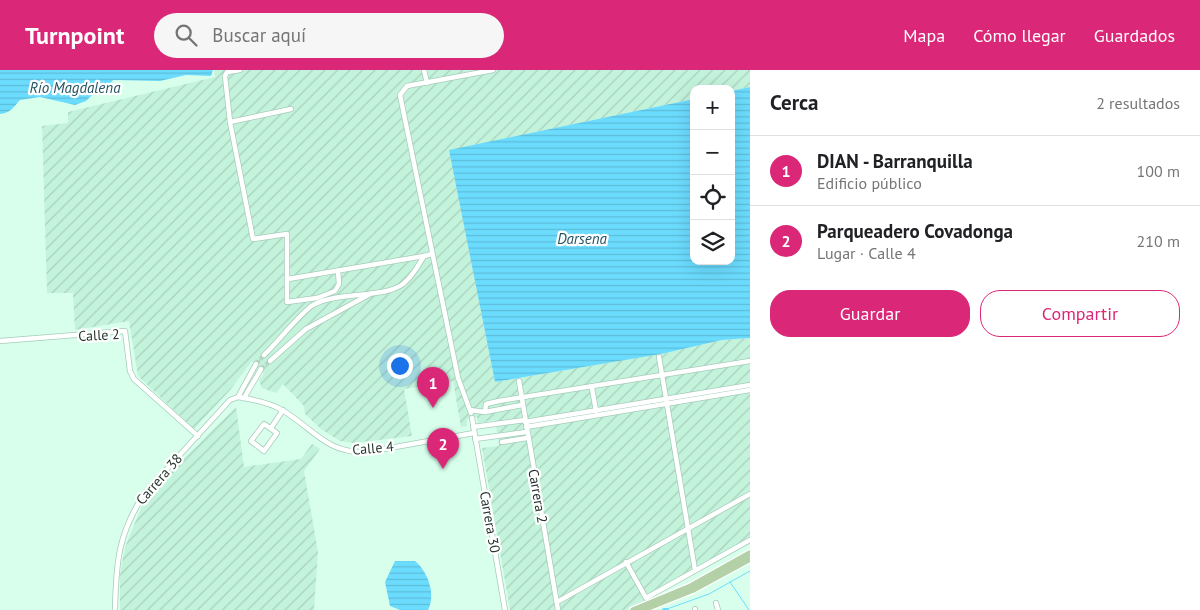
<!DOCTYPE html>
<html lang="es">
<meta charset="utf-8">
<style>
body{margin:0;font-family:"PT Sans",sans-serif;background:#f6f6f6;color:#202124}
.controls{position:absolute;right:15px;top:15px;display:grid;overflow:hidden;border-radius:10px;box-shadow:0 5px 20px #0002}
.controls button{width:45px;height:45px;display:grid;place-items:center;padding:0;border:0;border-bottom:1px solid #e0e0e0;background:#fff;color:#202124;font:25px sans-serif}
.you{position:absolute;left:399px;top:295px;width:18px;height:18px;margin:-12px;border:4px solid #fff;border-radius:50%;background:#1a73e8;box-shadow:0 0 0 8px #1a73e833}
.badge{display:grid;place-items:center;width:32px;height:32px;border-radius:50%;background:#db2777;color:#fff;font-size:16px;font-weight:700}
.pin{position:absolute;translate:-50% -41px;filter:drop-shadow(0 1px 2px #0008)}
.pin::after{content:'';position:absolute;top:26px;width:18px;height:15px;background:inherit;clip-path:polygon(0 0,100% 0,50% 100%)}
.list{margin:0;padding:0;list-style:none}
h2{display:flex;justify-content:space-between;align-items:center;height:65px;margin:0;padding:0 20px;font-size:21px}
h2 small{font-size:16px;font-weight:400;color:#757577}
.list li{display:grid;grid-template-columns:32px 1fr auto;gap:15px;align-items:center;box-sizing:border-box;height:70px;padding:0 20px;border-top:1px solid #e0e0e0}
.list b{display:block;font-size:19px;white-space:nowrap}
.list p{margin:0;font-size:16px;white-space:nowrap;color:#757577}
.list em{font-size:16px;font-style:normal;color:#757577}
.actions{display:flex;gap:10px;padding:15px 20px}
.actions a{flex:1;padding:11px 0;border:1px solid #db2777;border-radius:20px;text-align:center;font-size:18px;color:#db2777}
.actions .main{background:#db2777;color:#fff}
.icon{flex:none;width:28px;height:28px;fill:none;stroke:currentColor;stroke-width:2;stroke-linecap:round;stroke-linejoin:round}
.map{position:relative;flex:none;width:750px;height:540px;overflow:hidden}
header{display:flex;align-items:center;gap:30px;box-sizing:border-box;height:70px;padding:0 25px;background:#db2777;color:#fff}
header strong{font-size:24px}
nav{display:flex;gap:28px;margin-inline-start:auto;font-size:18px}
.search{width:350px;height:45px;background:#f6f6f6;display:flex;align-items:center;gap:12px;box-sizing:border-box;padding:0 18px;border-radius:28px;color:#757577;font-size:19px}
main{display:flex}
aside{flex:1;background:#fff}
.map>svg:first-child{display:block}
.industrial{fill:url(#industrial-furrows)}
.water{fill:url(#water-rules)}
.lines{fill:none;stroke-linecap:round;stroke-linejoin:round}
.stream{stroke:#6cdcfe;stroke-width:1}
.canal{stroke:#6cdcfe;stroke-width:4}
.minor-tunnel{stroke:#b4d7c6;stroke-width:4.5;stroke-dasharray:4.5 2;stroke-linecap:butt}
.minor-casing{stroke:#a6ccba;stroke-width:6}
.major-casing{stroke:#fff;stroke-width:8}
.minor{stroke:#fff;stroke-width:4.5}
.major{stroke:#b3d0a7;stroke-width:5.5}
.labels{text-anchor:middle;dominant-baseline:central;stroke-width:4.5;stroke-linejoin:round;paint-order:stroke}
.street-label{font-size:14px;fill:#26362e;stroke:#fff}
.water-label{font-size:15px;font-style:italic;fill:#245463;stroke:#fff}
</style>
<header>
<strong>Turnpoint</strong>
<div class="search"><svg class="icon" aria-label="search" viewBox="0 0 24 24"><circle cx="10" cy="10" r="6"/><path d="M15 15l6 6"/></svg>Buscar aquí</div>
<nav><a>Mapa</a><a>Cómo llegar</a><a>Guardados</a></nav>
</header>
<main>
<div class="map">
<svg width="750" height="540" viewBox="0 0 750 540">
<defs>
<pattern id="industrial-furrows" width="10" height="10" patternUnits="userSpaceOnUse" patternTransform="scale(1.25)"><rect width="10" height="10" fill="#c4f3dc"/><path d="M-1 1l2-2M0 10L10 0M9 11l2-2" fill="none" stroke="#a8d1bd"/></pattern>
<pattern id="water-rules" width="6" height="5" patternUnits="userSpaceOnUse" patternTransform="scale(1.25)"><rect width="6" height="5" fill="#6cdcfe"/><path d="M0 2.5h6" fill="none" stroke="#5dbdda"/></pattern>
</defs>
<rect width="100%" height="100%" fill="#d7ffec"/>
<g class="industrial">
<polygon points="214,0 750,0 750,17 731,21 731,19 694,19 694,29 450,80 495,312 661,284 722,270 750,268 750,473 627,540 510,540 482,378 499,376 495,350 478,353 477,347 467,349 467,356 461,357 453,311 404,319 412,366 354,373 340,371 321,359 305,344 304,336 283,314 276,323 262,318 259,310 264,304 252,291 231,319 194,359 138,306 129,251 75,260 73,223 47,223 42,56 68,53 68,42 215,7"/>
<polygon points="236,337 244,397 301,389 312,374 320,379 304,401 318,482 314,540 120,540 120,505 125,477 141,438 155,417"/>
</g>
<g class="water">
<path d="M0,0H213L211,6L186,5L160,11L113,10L105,20L96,21L86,31L75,35L40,27L20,30C13,38 10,43 0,44Z"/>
<polygon points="750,17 750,268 722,270 661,284 495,312 449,80 694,29 694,191 731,191 731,21"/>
<path d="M395,491H415C428,502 436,524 428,540H400L390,536L385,512Z"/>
</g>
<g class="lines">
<g class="stream">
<polyline points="730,512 749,540"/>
<polyline points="667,539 709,524 750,501"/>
</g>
<polyline class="canal" points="664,540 667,540"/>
<g class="minor-tunnel">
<polyline points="256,294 264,285"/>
<polyline points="261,299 270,291"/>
</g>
<g class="minor-casing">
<g id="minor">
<polyline points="424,0 427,13"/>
<polyline points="291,39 230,52 253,169 287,164 287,232 317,228 335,221 339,214 338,201"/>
<polyline points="230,52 225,6 227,2 240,0"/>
<polyline points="288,209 424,186"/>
<polyline points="0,271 125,261 130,301 134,309 198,366"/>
<path d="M264,285C275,275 303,240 313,235C339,221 382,229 403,214C413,206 418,196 424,186L432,184"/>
<polyline points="659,287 695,500"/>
<polyline points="270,291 306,259 370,224"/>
<polyline points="519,311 558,540"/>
<polyline points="592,318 596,341"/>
<path d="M238,327C251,329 270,333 282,340C313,358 326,384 367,382L474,363"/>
<polyline points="238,327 256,294"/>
<polyline points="244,328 261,299"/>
<polyline points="470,340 485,342 522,335"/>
<polyline points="485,342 486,334 499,331 750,291"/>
<polyline points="471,343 458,308 400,25 407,16 493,0"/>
<polyline points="472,348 505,540"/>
<polyline points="525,352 750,315"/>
<polygon points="264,354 277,363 264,381 251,371"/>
<polyline points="473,357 525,350"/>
<polyline points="526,357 750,320"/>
<polyline points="271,358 283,340"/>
<polyline points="475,369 526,362"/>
<polyline points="502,372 527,368"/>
<polyline points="626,492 646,528 750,470"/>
<polyline points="557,532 750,424"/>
<polyline points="716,533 718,540"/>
<polyline points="695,539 695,540"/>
<path d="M115,540C116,493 118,463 145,423L230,330L238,327"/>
</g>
</g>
<g class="major-casing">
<g id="major">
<polyline points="633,540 691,516 750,483"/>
<polyline points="643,540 693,520 750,489"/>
</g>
</g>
<use href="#minor" class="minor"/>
<use href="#major" class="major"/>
</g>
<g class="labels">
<g class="street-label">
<text transform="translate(99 265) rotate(-3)">Calle 2</text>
<text transform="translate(373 378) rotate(-5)">Calle 4</text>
<text transform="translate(159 409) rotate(-49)">Carrera 38</text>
<text transform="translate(538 426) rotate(80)">Carrera 2</text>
<text transform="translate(490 452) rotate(80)">Carrera 30</text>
</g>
<g class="water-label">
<text x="75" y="17">Río Magdalena</text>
<text x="582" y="168">Darsena</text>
</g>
</g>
</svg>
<div class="controls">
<button>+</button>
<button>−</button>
<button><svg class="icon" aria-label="locate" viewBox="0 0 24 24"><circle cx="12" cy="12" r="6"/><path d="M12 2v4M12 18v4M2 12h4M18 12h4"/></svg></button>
<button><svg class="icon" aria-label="layers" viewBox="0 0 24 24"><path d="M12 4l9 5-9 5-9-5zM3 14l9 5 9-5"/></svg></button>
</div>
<div class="you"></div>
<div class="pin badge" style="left:433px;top:338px">1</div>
<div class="pin badge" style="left:443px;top:399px">2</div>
</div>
<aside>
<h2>Cerca<small>2 resultados</small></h2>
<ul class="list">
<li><span class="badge">1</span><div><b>DIAN - Barranquilla</b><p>Edificio público</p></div><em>100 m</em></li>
<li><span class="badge">2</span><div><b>Parqueadero Covadonga</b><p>Lugar · Calle 4</p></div><em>210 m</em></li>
</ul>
<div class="actions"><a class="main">Guardar</a><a>Compartir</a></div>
</aside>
</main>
